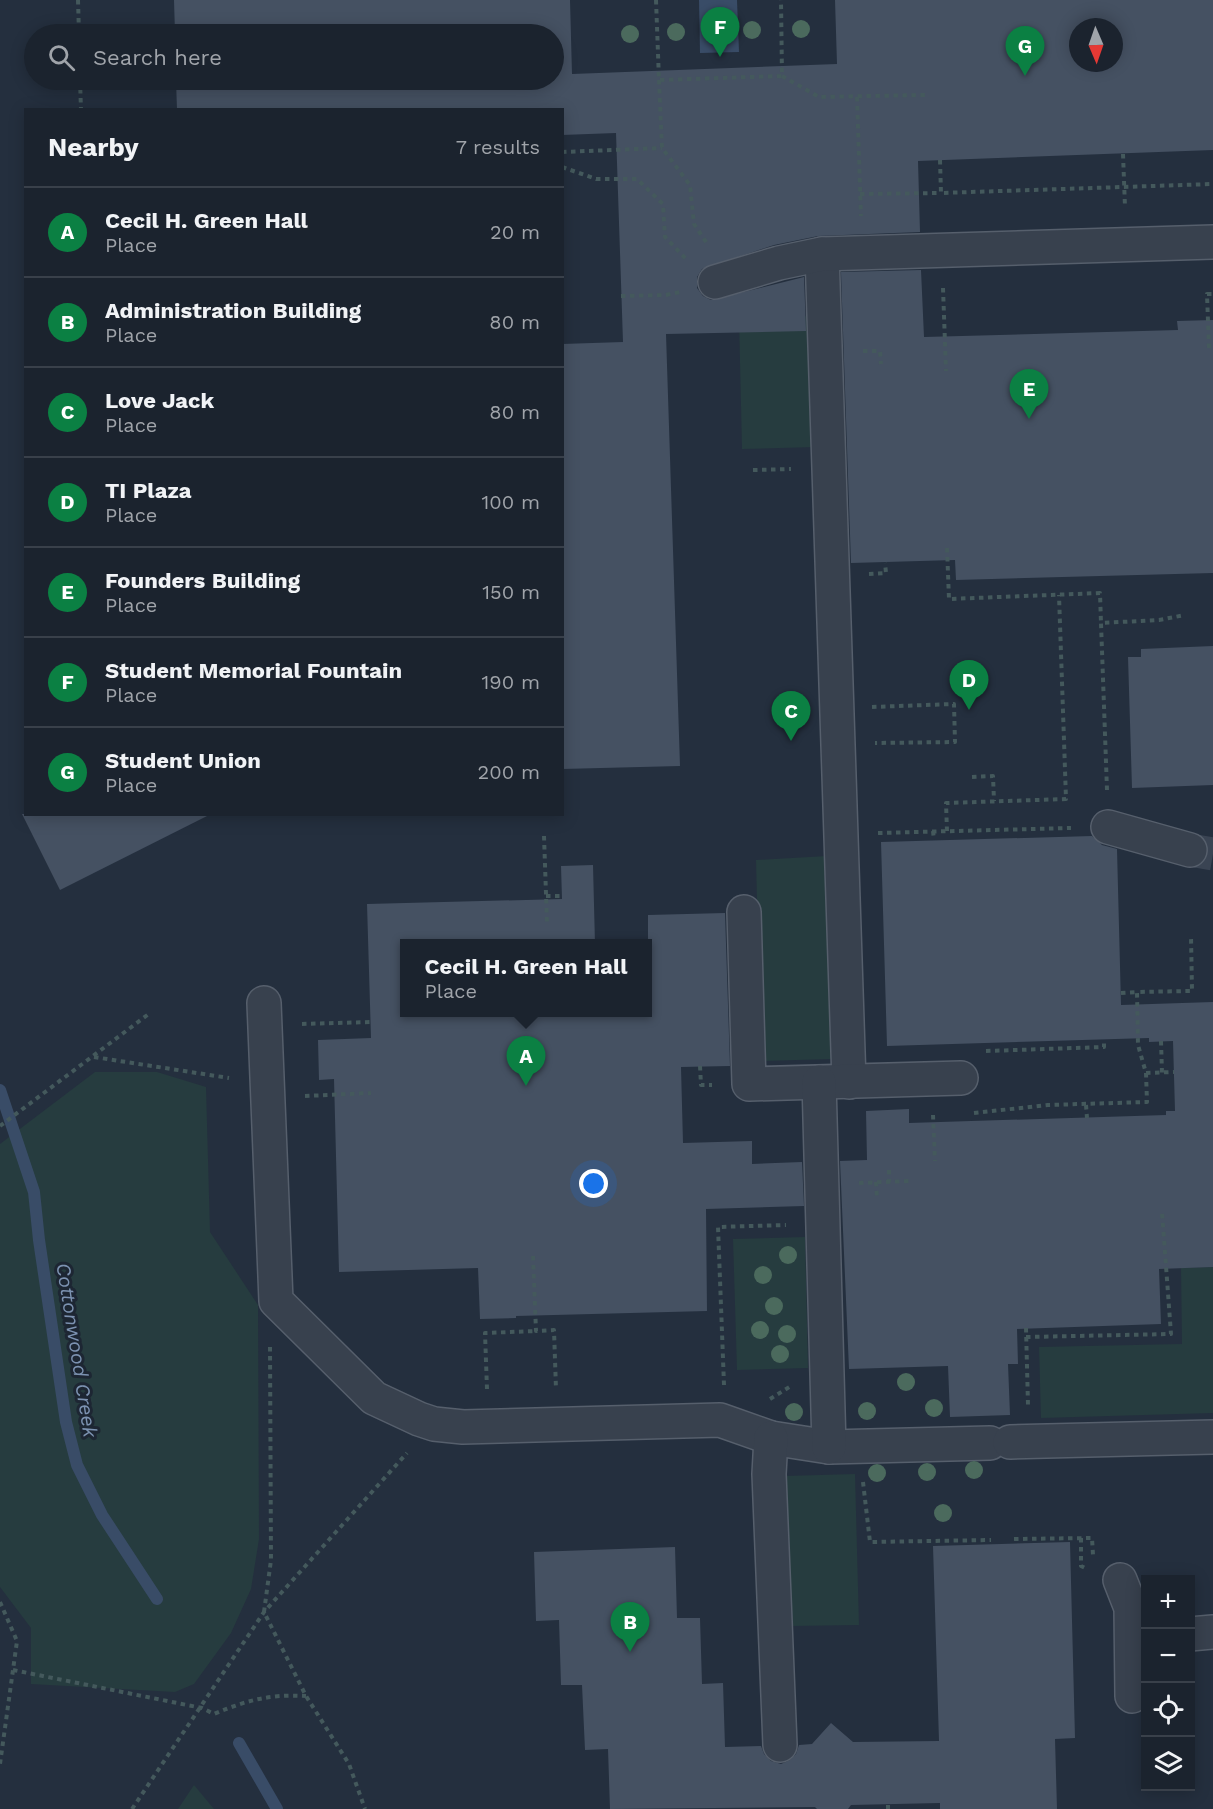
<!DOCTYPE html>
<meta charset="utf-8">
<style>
body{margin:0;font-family:"Work Sans",sans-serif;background:#282f3a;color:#f1f3f6}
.controls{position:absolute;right:18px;bottom:18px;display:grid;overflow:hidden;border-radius:0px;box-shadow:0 3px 15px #0003}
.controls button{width:54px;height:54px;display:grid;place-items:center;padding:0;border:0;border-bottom:2px solid #39404a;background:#1b232e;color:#f1f3f6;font:30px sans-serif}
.compass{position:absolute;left:1069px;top:18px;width:54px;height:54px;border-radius:50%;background:#1b232e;box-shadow:0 3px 15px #0003;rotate:178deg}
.you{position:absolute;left:594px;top:1184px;width:21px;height:21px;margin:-15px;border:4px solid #fff;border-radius:50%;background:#1a73e8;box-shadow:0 0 0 9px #1a73e833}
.badge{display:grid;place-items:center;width:39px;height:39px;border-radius:50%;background:#0b8043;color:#fff;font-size:20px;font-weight:700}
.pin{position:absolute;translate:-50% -50px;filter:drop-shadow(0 2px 3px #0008)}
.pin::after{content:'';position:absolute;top:32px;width:21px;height:18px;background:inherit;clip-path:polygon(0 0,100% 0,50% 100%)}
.popup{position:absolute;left:400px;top:939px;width:252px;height:78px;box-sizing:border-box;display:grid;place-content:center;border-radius:0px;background:#1b232e;filter:drop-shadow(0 2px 4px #0005);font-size:20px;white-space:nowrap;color:#a0a4aa}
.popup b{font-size:22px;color:#f1f3f6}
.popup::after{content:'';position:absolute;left:50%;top:100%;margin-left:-12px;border:12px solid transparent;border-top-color:#1b232e}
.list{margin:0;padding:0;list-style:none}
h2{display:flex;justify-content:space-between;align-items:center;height:78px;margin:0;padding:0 24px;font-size:26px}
h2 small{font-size:20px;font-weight:400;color:#a0a4aa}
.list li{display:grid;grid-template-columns:39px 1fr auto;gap:18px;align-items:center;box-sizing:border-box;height:90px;padding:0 24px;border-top:2px solid #39404a}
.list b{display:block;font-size:22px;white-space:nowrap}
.list p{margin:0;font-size:20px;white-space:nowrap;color:#a0a4aa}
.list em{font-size:20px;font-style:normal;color:#a0a4aa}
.icon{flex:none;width:33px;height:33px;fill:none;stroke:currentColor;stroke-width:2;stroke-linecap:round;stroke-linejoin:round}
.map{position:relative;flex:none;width:1213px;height:1809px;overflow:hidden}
.search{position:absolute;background:#1b232e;box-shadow:0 3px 15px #0003;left:24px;top:24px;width:540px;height:66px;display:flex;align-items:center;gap:15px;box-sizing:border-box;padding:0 21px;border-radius:33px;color:#a0a4aa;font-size:22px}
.panel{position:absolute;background:#1b232e;box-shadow:0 3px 15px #0003;left:24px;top:108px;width:540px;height:708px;border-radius:0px}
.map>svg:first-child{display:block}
.green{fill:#263c3f}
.water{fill:#394c67}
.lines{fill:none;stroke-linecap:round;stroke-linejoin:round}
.stream{stroke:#394c67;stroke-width:12}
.building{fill:#455162;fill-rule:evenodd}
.minor-tunnel{stroke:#3a4453;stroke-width:33;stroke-dasharray:33 16;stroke-linecap:butt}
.minor-casing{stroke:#565f6c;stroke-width:36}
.path{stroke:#44595c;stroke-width:4;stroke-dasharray:4.5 4.5;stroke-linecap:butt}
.minor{stroke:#38414e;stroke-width:33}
.tree{fill:#4b6a5d}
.labels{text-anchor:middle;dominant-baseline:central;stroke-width:6;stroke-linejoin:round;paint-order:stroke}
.water-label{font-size:20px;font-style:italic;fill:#7c92b1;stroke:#1d2633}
</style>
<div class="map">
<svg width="1213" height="1809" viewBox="0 0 1213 1809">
<rect width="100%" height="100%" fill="#242f3e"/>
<g class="green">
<polygon points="812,316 816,447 742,449 739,318"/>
<polygon points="827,856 832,1059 761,1061 756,860"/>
<polygon points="95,1072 157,1072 206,1087 210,1232 258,1305 259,1539 251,1589 231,1633 194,1684 175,1692 31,1684 31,1628 0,1587 0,1144"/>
<polygon points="805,1237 808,1368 737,1370 733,1239"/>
<polygon points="1213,1267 1213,1413 1041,1418 1039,1347 1182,1344 1181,1268"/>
<polygon points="855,1474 859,1625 791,1626 785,1476"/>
<polygon points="194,1785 214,1809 178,1809"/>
</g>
<polygon class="water" points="699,0 737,0 739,52 700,53"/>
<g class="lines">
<g class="stream">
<polyline points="0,1090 34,1192 39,1240 66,1422 77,1465 102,1515 157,1599"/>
<polyline points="239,1743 277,1809"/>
</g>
</g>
<g class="building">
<path d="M174,0H570L572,74L837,64L835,0H1213V150L918,161L920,232L818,236L774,245L702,269L697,277V288L703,296L711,300L804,277L806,331L666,334L680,766L562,769V344L623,342L616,133L562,135V110H177L176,80H554V34H175ZM1078,27H1114V63H1078Z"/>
<polygon points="921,270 924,337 1178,330 1177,321 1213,320 1213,573 956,580 955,560 851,563 841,272"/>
<polygon points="1213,646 1213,785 1132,788 1128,657 1141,657 1141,649"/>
<polygon points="22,814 211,814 60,890"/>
<polygon points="1092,836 1102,845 1117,849 1121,1005 1213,1002 1213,1267 1159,1269 1161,1324 1017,1329 1018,1364 1008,1364 1010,1415 950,1417 948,1366 849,1369 840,1161 867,1160 866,1111 909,1109 909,1123 1166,1115 1166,1111 1175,1111 1173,1041 1149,1042 1149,1038 887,1046 881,842"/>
<polygon points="593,865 595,944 405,944 405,1012 648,1012 648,915 725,913 730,1066 681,1067 683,1143 752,1141 752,1164 802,1162 804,1206 706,1209 707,1311 516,1316 516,1318 480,1319 478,1268 339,1272 334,1079 319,1080 318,1040 371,1038 367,904 562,899 561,866"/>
<polygon points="1070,1542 1075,1738 1055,1739 1057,1809 940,1809 940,1803 851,1805 848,1809 817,1809 815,1807 610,1809 608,1749 585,1750 582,1685 561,1685 559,1620 536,1621 534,1552 675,1547 677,1618 700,1618 702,1684 723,1683 725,1747 761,1746 764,1754 771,1761 781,1764 790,1760 796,1754 799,1745 812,1744 831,1723 853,1742 939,1741 933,1546"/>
</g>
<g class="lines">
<polyline class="minor-tunnel" points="1190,850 1213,854"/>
<g class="minor-casing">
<g id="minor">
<polyline points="822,254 849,1082"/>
<polyline points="715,282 779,263 822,254 1213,242"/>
<polyline points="1108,827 1190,850"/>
<polyline points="744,912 749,1084 961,1078"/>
<polyline points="264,1003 276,1301 374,1398 419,1419 434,1424 463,1427 720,1420 771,1438 829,1447 990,1443"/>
<polyline points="819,1082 829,1447"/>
<polyline points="771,1438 769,1474 780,1745"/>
<polyline points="1010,1442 1213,1437"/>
<polyline points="1120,1580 1131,1608 1132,1696"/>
<polyline points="1190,1634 1213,1632"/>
</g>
</g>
<g class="path">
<polyline points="78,0 79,34"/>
<polyline points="656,0 659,80 782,76 781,0"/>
<polyline points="782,76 819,97 925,95"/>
<polyline points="80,80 81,110"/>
<polyline points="659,80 662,148 690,185 694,224 708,245"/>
<polyline points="857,97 861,216"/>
<polyline points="562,152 662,148"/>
<polyline points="1123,154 1125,207"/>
<polyline points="940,160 941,193 1213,184"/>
<polyline points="562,167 596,179 637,179 663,204 665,237 687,260"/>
<polyline points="860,194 941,193"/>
<polyline points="943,288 946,371"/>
<polyline points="621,296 666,295 680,292"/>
<polyline points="1209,348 1207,294 1213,294"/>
<polyline points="863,351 880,351 881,364"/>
<polyline points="753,470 791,469"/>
<polyline points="947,548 949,599 1100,593 1101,623"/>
<polyline points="869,574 886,573 885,563"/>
<polyline points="872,707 954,704 955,742 875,743"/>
<polyline points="972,777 993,776 994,801"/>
<polyline points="1107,790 1101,623 1159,620 1185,615"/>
<polyline points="933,831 934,840"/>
<polyline points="947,831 946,803 1066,799 1059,595"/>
<polyline points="878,833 1071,828"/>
<polyline points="544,836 547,923"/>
<polyline points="546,896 562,896"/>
<polyline points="1121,993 1137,992"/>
<polyline points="302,1024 370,1022"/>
<polyline points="1161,1041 1162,1073"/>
<polyline points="986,1051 1104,1047 1104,1040"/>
<polyline points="94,1057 229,1078"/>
<polyline points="700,1066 701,1085 712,1085"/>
<polyline points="1146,1073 1174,1072"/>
<polyline points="305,1096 371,1093"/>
<polyline points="1086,1105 1087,1118"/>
<polyline points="974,1113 1048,1105 1147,1102 1146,1073 1138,1045 1137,992 1192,991 1191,936"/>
<polyline points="933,1115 935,1161"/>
<polyline points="0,1126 150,1013"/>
<polyline points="889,1170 889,1182"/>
<polyline points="876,1182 877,1199"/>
<polyline points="859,1183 910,1181"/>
<polyline points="533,1256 536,1331 554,1330 556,1389"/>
<polyline points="1026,1328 1028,1405"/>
<polyline points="1026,1337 1171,1334 1162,1212"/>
<polyline points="270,1347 271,1560 264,1612 306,1696 349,1764 365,1809"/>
<polyline points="724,1385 718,1227 786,1225"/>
<polyline points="487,1389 485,1333 536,1331"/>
<polyline points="770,1399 791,1386"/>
<polyline points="863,1482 870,1542 991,1540"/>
<polyline points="1081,1538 1081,1566 1085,1568"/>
<polyline points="1014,1539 1092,1538 1093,1555"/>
<polyline points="0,1602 17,1641 0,1764"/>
<path d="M13,1670L202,1708L214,1714C247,1700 270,1694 306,1696"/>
<polyline points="132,1809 264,1612 407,1453"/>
<polyline points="888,1809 888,1805"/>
</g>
<use href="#minor" class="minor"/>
</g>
<g class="tree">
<circle cx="801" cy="29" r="9"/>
<circle cx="752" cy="30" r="9"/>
<circle cx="676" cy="32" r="9"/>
<circle cx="630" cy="34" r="9"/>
<circle cx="788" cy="1255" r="9"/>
<circle cx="763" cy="1275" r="9"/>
<circle cx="774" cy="1306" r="9"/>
<circle cx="760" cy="1330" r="9"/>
<circle cx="787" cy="1334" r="9"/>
<circle cx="780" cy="1354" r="9"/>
<circle cx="906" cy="1382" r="9"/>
<circle cx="934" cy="1408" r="9"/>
<circle cx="867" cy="1411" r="9"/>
<circle cx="794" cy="1412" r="9"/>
<circle cx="974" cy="1470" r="9"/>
<circle cx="927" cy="1472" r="9"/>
<circle cx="877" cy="1473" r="9"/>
<circle cx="943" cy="1513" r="9"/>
</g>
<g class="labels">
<g class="water-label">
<text transform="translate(77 1350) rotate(81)">Cottonwood Creek</text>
</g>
</g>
</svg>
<div class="controls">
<button>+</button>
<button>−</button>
<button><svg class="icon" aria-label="locate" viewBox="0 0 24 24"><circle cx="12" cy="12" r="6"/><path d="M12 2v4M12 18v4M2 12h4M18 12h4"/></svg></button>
<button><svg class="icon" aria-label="layers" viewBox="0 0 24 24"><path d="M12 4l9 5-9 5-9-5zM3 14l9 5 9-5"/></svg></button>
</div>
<svg class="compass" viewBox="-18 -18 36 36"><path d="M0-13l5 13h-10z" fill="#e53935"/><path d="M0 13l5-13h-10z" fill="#a0a4aa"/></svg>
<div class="you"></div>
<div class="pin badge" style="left:526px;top:1086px">A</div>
<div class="popup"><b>Cecil H. Green Hall</b>Place</div>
<div class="pin badge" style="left:630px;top:1652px">B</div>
<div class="pin badge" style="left:791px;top:741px">C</div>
<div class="pin badge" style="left:969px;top:710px">D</div>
<div class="pin badge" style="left:1029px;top:419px">E</div>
<div class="pin badge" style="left:720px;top:57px">F</div>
<div class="pin badge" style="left:1025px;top:76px">G</div>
<div class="search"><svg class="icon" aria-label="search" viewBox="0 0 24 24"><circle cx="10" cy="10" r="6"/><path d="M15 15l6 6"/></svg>Search here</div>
<section class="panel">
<h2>Nearby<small>7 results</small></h2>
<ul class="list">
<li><span class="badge">A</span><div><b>Cecil H. Green Hall</b><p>Place</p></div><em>20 m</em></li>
<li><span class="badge">B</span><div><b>Administration Building</b><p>Place</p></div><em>80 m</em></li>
<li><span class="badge">C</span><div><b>Love Jack</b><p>Place</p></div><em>80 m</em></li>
<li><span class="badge">D</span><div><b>TI Plaza</b><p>Place</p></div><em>100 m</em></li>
<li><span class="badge">E</span><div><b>Founders Building</b><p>Place</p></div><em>150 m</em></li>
<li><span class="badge">F</span><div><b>Student Memorial Fountain</b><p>Place</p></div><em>190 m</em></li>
<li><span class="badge">G</span><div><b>Student Union</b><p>Place</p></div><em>200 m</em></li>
</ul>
</section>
</div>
